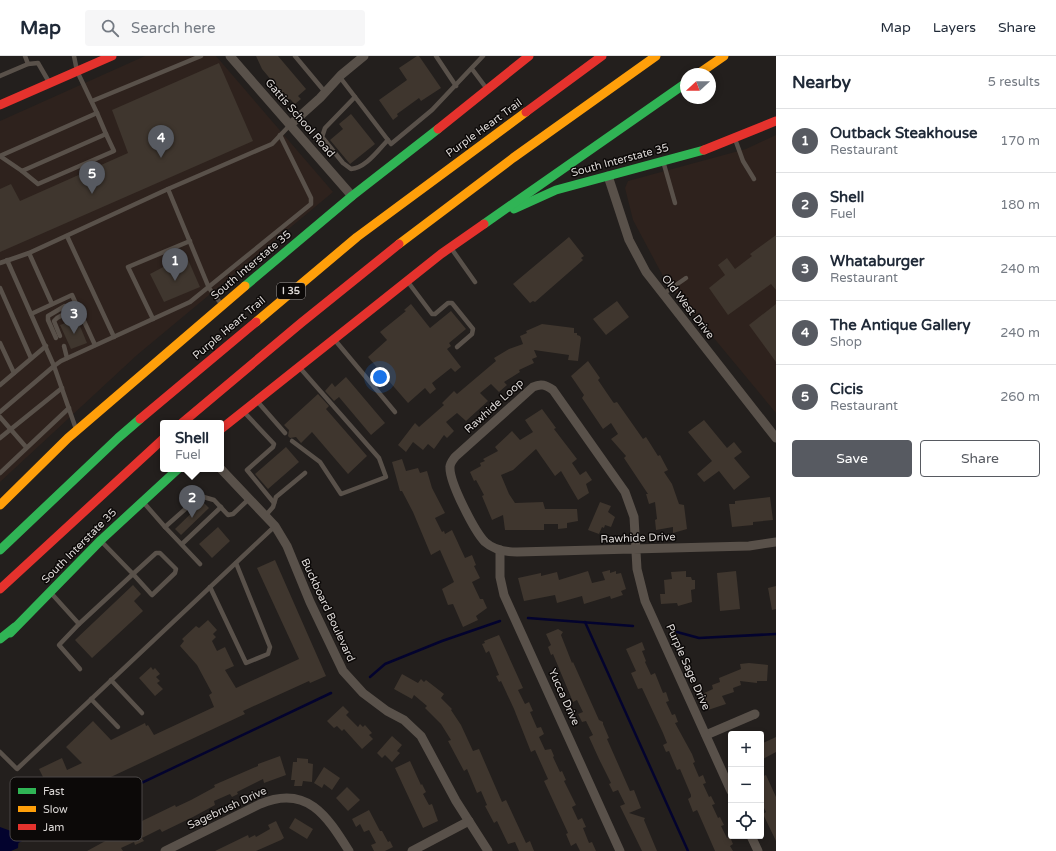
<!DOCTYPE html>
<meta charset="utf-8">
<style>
body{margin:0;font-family:"Varela Round",sans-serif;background:#f6f6f7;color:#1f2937}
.controls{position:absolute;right:12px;bottom:12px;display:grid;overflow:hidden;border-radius:4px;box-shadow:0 2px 6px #0003}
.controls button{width:36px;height:36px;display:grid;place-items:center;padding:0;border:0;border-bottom:1px solid #e0e1e3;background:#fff;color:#1f2937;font:20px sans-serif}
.compass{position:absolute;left:680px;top:12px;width:36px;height:36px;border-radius:50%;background:#fff;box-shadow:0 2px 6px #0003;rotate:249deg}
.you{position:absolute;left:380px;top:321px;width:14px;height:14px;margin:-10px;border:3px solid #fff;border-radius:50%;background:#1a73e8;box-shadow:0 0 0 6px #1a73e833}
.badge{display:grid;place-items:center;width:26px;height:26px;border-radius:50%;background:#575a61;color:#fff;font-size:13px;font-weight:700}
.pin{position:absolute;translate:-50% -33px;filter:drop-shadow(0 1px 2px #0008)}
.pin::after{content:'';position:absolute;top:21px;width:14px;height:12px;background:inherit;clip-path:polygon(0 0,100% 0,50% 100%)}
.popup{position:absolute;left:160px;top:364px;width:64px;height:52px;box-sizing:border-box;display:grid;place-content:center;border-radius:4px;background:#fff;filter:drop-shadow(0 1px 3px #0005);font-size:13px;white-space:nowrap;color:#747a83}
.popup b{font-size:15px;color:#1f2937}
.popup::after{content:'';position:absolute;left:50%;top:100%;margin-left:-8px;border:8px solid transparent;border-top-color:#fff}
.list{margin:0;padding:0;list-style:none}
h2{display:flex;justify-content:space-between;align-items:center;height:52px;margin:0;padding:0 16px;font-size:17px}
h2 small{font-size:13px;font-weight:400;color:#747a83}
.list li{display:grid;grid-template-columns:26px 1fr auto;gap:12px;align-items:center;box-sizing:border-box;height:64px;padding:0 16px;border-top:1px solid #e0e1e3}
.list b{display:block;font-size:15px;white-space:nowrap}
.list p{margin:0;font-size:13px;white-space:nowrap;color:#747a83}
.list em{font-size:13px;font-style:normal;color:#747a83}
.actions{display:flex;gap:8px;padding:12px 16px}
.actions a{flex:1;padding:9px 0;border:1px solid #575a61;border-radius:4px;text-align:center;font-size:14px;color:#575a61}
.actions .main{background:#575a61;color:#fff}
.icon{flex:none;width:22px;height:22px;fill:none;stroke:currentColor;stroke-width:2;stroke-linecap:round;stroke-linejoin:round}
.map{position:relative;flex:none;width:776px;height:795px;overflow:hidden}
header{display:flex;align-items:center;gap:24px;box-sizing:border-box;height:56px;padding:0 20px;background:#fff;border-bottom:1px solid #e0e1e3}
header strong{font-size:19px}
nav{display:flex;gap:22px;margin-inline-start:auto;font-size:14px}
.search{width:280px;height:36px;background:#f6f6f7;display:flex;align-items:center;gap:10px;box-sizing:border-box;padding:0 14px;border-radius:4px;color:#747a83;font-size:15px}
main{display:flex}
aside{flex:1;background:#fff}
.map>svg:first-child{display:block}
.built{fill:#2e221d}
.water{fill:#03032e}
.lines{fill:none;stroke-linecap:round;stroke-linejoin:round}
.stream{stroke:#03032e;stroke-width:2.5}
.building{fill:#3f362e}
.lane{stroke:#59514a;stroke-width:4.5}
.street{stroke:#59514a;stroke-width:9}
.fast{stroke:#30b455;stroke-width:9}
.slow{stroke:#ff9f0a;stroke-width:9}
.jam{stroke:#e5322d;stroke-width:9}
.labels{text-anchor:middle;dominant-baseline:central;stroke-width:3;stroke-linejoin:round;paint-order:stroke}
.shield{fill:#0c0908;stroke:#9e9a98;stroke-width:1}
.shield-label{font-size:10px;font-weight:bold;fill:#dcd8d6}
.street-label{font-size:11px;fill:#dcd8d6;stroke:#0c0908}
.key{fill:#0c0908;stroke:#4a4746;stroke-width:1}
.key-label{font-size:11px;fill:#dcd8d6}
</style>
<header>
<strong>Map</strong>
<div class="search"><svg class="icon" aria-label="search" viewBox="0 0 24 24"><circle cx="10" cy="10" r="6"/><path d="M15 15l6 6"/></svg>Search here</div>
<nav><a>Map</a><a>Layers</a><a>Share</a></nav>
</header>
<main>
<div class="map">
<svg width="776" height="795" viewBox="0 0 776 795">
<rect width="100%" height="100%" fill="#231f1d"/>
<g class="built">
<polygon points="145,0 216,0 333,136 137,299 0,426 0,65"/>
<polygon points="776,79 776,357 664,222 633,164 625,132 628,125 746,93"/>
</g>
<polygon class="water" points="0,771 19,778 18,792 11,795 0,795"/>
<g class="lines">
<g class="stream">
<polyline points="528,562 633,570"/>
<polyline points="585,566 688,795"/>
<polyline points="677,576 699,582 776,578"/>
<polyline points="370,621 385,608 442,585 500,565"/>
<polyline points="17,786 331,637"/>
</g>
</g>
<g class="building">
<polygon points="256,0 278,0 306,33 298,40 301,43 295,48 290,43 288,44 262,13"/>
<polygon points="417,0 419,0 441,32 421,45 419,42 397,58 398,60 393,64 379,44 407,24 399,12"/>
<polygon points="219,7 253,85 0,196 0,133 11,128 20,145 128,97 112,54"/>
<polygon points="351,58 375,88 350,108 330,84 343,73 339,68"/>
<polygon points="776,179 776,234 771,228 728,259 709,232 725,219 718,209 727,202 735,213 752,200 750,198"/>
<polygon points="569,181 584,200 581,202 583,204 535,246 533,245 530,247 513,228"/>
<polygon points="186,199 200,231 164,246 150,218"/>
<polygon points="617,245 629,261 606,279 593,263"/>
<polygon points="411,248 430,272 451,255 466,273 449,287 451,290 447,293 461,311 455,316 451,312 432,327 436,333 430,338 425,332 408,347 368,301 387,284 380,276 406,255 404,254"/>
<polygon points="776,248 776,306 749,269"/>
<polygon points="77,263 87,287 71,293 60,269"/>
<polygon points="542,268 574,272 574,277 577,277 577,279 580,280 581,282 578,305 568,304 569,299 534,294 537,301 532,303 534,307 519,314 520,316 504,326 507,329 499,336 491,328 480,337 488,345 466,365 457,357 446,366 454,375 447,382 444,379 434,393 428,388 423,394 413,386 406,396 398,389 415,367 419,371 444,349 442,347 454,335 457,338 496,305 494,302 509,293 523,288 520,280 527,277 526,275"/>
<polygon points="588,305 600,322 598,324 613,346 614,347 617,346 643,383 646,381 658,400 660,399 668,414 664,416 672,428 679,448 684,449 687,473 673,477 673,471 656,474 655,464 657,463 655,446 649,448 646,438 648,438 624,402 626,400 611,383 618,378 611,367 603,373 582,342 584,339 571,320"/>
<polygon points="346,321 385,367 371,379 339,341 334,345 325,335 332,327 335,331"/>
<polygon points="318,338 329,350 326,353 367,400 348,418 312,376 301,387 296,381 290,382 288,380 289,374 284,369"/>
<polygon points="542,353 556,372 554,373 577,403 572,407 580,419 586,415 592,424 586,428 589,437 578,444 561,415 555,420 536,393 513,414 501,419 509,438 515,447 543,446 545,453 577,453 578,465 567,467 567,472 558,473 558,468 544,468 544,474 505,474 503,459 492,464 482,440 484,439 476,424 474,425 470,416 481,410 480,407 485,405 483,403 498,395 495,391 512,375 520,384 533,376 525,364"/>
<polygon points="704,364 727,392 734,386 742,396 734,402 750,421 734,434 719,415 704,426 697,418 712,405 688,376"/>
<polygon points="286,391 299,406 268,433 255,418"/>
<polygon points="402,403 406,415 418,412 420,417 427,415 432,432 445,457 435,462 442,476 444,475 445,478 452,474 465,502 472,499 476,509 474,510 480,522 472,526 480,543 483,543 487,552 476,560 478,564 463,571 453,548 448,549 442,533 454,526 440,494 431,499 413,456 402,435 400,435 392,406"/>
<polygon points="770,441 773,464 753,466 753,469 732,471 729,448 735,448 735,445"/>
<polygon points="203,446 209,452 181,479 175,473"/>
<polygon points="600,446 611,450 608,456 615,461 611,471 605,469 604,472 602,471 599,478 588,474"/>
<polygon points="218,471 230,485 212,502 199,488"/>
<polygon points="275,504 326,620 310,627 309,625 243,655 245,658 81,735 78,729 47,743 49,747 46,748 47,751 31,759 30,756 27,757 20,741 47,729 39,713 62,702 67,714 82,707 66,691 93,665 111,684 145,667 146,670 148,669 154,679 214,651 209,639 212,637 197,609 180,590 184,585 182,583 196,570 199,572 208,564 217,574 213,578 216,581 212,585 217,595 225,591 234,610 225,614 236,632 299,603 257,512"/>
<polygon points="610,514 610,517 616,515 616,518 621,517 626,533 621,535 623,539 611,543 610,540 584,548 582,540 557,547 555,539 524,545 518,522 541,517 541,520 557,516 559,524 588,515 592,527 605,524 602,516"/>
<polygon points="686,515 686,521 691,521 692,524 695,524 695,533 691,534 692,546 678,550 677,547 661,548 660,538 665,538 664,524 672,523 671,516"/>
<polygon points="736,515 740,553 720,555 717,517"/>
<polygon points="133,529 141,538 134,545 143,555 92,602 75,584"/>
<polygon points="776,530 776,553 772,554 768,532"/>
<polygon points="558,573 563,576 561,579 572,607 573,606 599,664 603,666 603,668 609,682 607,683 630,735 634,734 641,752 629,757 645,762 644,764 657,795 642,795 620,750 625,748 618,734 613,736 609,728 611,727 599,703 589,681 593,679 586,665 582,666 578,658 583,656 577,644 573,646 553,598 551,599 548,591 551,589 546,578"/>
<polygon points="499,579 523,632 518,634 525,648 529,646 533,655 530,656 537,672 541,671 544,678 539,681 545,694 551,693 554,700 553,701 560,716 562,715 566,724 564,725 576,749 572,751 578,764 582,762 586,771 583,772 589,787 592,786 596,795 580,795 576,787 571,790 566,778 568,777 544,725 548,723 535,694 531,696 514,653 501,625 499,626 496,620 499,619 489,595 486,597 482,588 485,587 484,585"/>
<polygon points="642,586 645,594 642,595 646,605 645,606 651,619 655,617 663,637 666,636 669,645 666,646 672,659 675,658 678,666 675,667 692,698 695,706 693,707 699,721 703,719 706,727 703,728 709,741 711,740 715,748 712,749 718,762 720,761 724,769 721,770 727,782 730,781 733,788 730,790 733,795 715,795 698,756 697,754 693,756 688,743 691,741 691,739 680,713 677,714 669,695 666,696 663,689 667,687 663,677 642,632 638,633 631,617 636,615 626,593"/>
<polygon points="749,607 768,609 767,625 757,625 757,627 740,625 741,629 733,632 734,636 722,640 726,648 708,654 702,638 713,633 712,629 720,626 719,622 741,613 740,608"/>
<polygon points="151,611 153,614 155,612 160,618 156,621 160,625 157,627 163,633 155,640 139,622"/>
<polygon points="402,618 418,627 421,623 424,626 426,624 444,638 441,642 452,653 451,654 461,669 473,695 479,693 502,746 506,744 526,787 530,785 534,795 519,795 515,786 508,788 497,765 494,767 485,750 487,749 481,735 477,737 467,713 464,715 448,685 451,684 441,668 425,652 427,650 414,639 412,643 394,633"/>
<polygon points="343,650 349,656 346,659 358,671 360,668 363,671 365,669 372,677 369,679 373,683 362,693 344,673 342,675 337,670 334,672 327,665"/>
<polygon points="392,680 402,689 397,695 400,697 392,706 385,699 382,702 377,697"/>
<polygon points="776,681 776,696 761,704 761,688"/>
<polygon points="280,700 286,719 264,727 263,723 237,736 238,738 232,741 230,738 214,745 215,749 193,761 162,776 160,773 142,782 144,785 135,789 134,786 121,792 123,795 87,795 144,764 175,749 176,751 191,744 215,731 214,729 258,710 258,708"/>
<polygon points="297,702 308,703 308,707 313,708 312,726 303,725 302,730 294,730 295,724 291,724 293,706 297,706"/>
<polygon points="410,705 421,729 422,728 426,736 423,738 429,749 432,748 438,765 423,772 395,712"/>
<polygon points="324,711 340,722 332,734 324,728 322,732 314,727"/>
<polygon points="766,719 776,741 776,785 763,758 766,756 761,746 761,721"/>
<polygon points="347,731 360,744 348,755 336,742"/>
<polygon points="369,754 380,775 382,775 388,786 390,785 393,791 385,795 374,795 371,789 376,787 369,774 364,776 360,768 356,771 352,763"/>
<polygon points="295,762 313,773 307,783 289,772"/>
<polygon points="276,765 284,782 281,784 256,795 215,795 248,779 249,782 255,779 256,781 270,773 268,769"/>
</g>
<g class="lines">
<g class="lane">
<polyline points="25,0 28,8"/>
<polyline points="295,0 325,36"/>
<polyline points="436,0 456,30"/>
<polyline points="472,13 487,33"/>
<polyline points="0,20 28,8 38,7 49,26"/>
<polyline points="339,20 391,88 432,54 483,0"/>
<path d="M355,41L325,72L322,81L343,107L351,113C366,112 378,94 388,84"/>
<polyline points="92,45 201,0"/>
<polyline points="735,83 743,105 754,123"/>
<polyline points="0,100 97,57 77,15 74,0"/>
<polyline points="0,100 22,115 106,78 97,57"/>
<polyline points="663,105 675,147"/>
<polyline points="22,115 38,128 114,95 106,78"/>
<polyline points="168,133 209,232 222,249"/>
<polyline points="67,180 114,281"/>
<polyline points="451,192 475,226"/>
<polyline points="29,197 52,248"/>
<polyline points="7,204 54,310 61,305 190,246 311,148 311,142 280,79"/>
<polyline points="0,207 29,197 168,133 272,88 290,69"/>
<polyline points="408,226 432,258 435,258 448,247 452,247 473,273 472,278 457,291"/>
<polyline points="0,232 31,302"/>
<polyline points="663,238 686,222"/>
<polyline points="31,258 72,239 95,289"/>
<polyline points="153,263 128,211 190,185"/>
<polyline points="60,280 54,265 57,262 68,256 70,252"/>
<polyline points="56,282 48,264 48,260 65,250 70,252 76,249"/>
<polyline points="334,283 395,356"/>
<polyline points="0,287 14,317"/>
<polyline points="64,290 67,302"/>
<polyline points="0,329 46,290"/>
<polyline points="257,345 285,377"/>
<polyline points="0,356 54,310 76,373"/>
<polyline points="244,356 274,388 273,391 247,414 274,447"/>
<polyline points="0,361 26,391"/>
<polyline points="0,382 62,332"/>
<polyline points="292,385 320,406 341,438 386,421 379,402 300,312"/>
<polyline points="0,417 69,352"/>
<polyline points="144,447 165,471"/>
<polyline points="266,459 273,451 276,441 305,417"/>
<polyline points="182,488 221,451"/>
<polygon points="156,497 160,497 176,513 175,517 152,539 133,518"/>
<polyline points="200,508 165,471 200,440 214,444 228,459 233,458 250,442"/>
<polyline points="210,531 246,607 268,598 270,591 236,507"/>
<polyline points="51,537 79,568 133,518 101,485"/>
<polyline points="79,568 59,589 80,613"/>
<polyline points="111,624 142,657"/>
<polyline points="91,643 118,671"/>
<polyline points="0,696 17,713 275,470"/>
</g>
<g class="street">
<polyline points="230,0 352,140"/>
<polyline points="290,69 320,42 341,19 364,0"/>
<polyline points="608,120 629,184 646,216 776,382"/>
<polyline points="221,413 275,470 287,490 310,546 343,615 363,637 387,655 404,664 421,680 456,745 488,795"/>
<polyline points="500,494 500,521 504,539 620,795"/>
<polyline points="706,679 755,658"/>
<path d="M731,735L645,545L637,513L634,461L625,436L553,334C546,329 541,327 533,331L455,401C453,404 450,407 450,411C449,426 475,476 485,486C494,494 506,496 517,496L749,490L776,486"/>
<polyline points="751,780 758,795"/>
<path d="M165,795L260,748C307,728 327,760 349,795"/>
<polyline points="412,795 469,765"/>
</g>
<g class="fast">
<polyline points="514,153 556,134 704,94"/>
<polyline points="484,168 686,27"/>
<polyline points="245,230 352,140 438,73"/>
<polyline points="0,494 118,382 140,363"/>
<polyline points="10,577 101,484 178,413"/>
<polyline points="0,583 15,571"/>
</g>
<g class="slow">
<polyline points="698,18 724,0"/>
<polyline points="399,188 513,102 656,0"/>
<polyline points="256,266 357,181 526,56"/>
<polyline points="0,449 68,382 245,230"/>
</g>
<g class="jam">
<polyline points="0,49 112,0"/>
<polyline points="526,56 602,0"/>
<polyline points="438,73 529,0"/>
<polyline points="704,94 776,65"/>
<polyline points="140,363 256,266"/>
<polyline points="182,367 301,267 399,188"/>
<polyline points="221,373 441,198 484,168"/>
<polyline points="0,533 163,383"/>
</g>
</g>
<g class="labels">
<rect class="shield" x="277" y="227" width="28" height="16" rx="3"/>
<g class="shield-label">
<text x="291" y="235">I 35</text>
</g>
<g class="street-label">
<text transform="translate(300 62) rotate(49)">Gattis School Road</text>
<text transform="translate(484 72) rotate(-36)">Purple Heart Trail</text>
<text transform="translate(620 104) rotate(-15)">South Interstate 35</text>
<text transform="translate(251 209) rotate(-40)">South Interstate 35</text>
<text transform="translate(688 251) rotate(52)">Old West Drive</text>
<text transform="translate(229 272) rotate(-40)">Purple Heart Trail</text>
<text transform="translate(494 350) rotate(-42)">Rawhide Loop</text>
<text transform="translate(638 482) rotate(-2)">Rawhide Drive</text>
<text transform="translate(79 490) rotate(-45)">South Interstate 35</text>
<text transform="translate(328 554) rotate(65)">Buckboard Boulevard</text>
<text transform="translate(688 611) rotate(66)">Purple Sage Drive</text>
<text transform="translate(564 641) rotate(66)">Yucca Drive</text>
<text transform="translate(227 752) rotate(-25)">Sagebrush Drive</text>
</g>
</g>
<rect x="10" y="721" width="132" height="64" rx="6" class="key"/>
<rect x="18" y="732" width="18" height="6" fill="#30b455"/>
<rect x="18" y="750" width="18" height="6" fill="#ff9f0a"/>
<rect x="18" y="768" width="18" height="6" fill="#e5322d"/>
<g class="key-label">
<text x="43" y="739">Fast</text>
<text x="43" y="757">Slow</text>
<text x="43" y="775">Jam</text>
</g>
</svg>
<div class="controls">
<button>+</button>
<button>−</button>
<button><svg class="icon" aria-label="locate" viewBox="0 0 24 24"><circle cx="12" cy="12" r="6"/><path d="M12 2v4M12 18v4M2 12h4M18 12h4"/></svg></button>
</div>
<svg class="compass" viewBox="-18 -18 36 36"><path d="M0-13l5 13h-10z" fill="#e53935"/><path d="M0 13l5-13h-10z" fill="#747a83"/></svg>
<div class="you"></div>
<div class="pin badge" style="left:175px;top:225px">1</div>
<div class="pin badge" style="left:192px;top:462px">2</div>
<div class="popup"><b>Shell</b>Fuel</div>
<div class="pin badge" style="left:74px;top:278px">3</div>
<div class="pin badge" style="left:161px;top:102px">4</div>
<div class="pin badge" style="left:92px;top:138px">5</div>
</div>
<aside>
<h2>Nearby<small>5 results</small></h2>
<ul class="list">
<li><span class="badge">1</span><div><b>Outback Steakhouse</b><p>Restaurant</p></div><em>170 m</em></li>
<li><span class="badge">2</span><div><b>Shell</b><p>Fuel</p></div><em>180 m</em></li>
<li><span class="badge">3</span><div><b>Whataburger</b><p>Restaurant</p></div><em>240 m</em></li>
<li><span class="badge">4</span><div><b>The Antique Gallery</b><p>Shop</p></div><em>240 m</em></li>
<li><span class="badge">5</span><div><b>Cicis</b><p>Restaurant</p></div><em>260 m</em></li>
</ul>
<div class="actions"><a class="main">Save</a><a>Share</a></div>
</aside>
</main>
